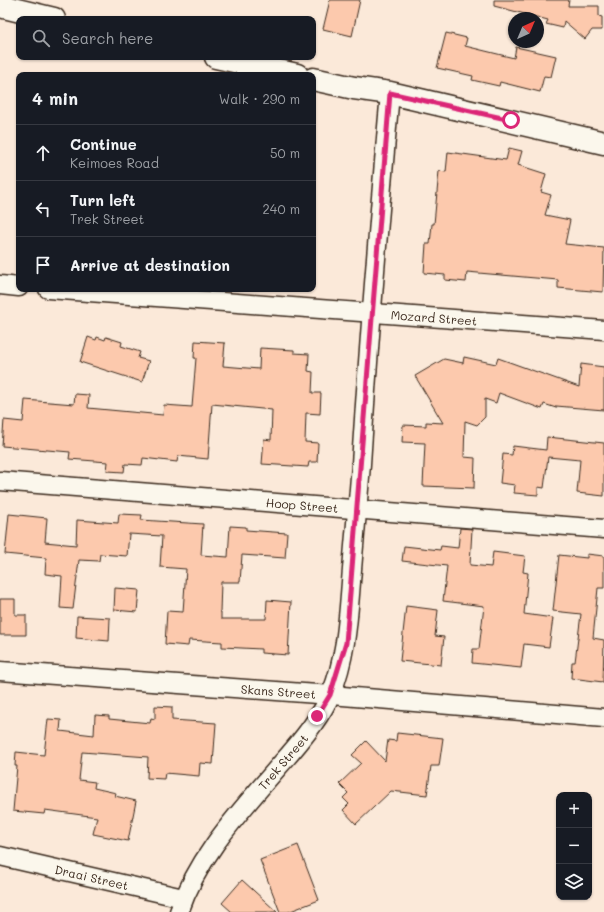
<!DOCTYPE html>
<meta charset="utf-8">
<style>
body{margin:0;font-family:Mali,sans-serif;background:#20242c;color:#f1f3f6}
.controls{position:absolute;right:12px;bottom:12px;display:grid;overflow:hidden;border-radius:8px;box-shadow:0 1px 3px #0004}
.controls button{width:36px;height:36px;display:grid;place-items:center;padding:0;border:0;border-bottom:1px solid #363941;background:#171b24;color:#f1f3f6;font:20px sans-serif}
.compass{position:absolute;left:508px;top:12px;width:36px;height:36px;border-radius:50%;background:#171b24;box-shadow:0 1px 3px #0004;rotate:44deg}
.stop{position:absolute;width:12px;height:12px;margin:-9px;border:3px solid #db2777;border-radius:50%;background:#fff}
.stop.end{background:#db2777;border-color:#fff;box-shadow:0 1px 4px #0008}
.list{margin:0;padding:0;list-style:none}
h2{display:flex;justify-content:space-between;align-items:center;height:52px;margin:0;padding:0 16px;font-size:17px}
h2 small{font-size:13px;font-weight:400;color:#9ea1a6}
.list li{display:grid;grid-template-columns:26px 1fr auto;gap:12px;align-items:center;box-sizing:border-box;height:56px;padding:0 16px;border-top:1px solid #363941}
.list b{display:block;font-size:15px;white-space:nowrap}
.list p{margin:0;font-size:13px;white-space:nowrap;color:#9ea1a6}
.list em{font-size:13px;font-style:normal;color:#9ea1a6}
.icon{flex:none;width:22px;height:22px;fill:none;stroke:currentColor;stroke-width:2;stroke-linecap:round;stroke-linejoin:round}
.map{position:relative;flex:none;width:604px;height:912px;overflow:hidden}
.search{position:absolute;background:#171b24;box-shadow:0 1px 3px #0004;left:16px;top:16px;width:300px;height:44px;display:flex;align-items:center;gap:10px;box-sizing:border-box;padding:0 14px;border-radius:8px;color:#9ea1a6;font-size:15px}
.panel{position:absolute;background:#171b24;box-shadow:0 1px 3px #0004;left:16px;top:72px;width:300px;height:220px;border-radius:8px}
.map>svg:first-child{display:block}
.building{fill:#fcc9ad;stroke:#3b2a1e}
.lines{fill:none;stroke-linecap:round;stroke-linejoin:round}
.street-casing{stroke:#3b2a1e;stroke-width:21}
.secondary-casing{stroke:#3b2a1e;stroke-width:25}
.street{stroke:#fbf7ec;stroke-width:18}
.secondary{stroke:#fbf7ec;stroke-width:22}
.route{stroke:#db2777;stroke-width:5}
.labels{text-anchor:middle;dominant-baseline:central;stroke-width:3;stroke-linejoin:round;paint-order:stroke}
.street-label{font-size:12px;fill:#3b2a1e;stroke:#fbf7ec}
</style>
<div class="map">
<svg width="604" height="912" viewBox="0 0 604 912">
<rect width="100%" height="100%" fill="#fbe9d9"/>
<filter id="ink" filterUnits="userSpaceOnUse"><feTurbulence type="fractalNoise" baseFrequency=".025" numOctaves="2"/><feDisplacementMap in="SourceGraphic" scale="8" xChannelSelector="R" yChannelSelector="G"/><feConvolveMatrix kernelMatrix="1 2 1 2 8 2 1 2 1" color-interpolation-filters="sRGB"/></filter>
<g filter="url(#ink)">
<g class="building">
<polygon points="330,0 360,0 352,36 323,29"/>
<polygon points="494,0 569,0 568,6 599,6 599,16 602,17 602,30 592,30 585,39 564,21 563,28 546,24 548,20 494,6"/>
<polygon points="446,33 467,38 465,46 514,58 516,47 556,56 551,77 544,76 540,92 500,82 499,86 472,80 473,76 437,68"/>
<polygon points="509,148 522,151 518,165 546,174 541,192 551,195 545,215 570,220 565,244 604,248 603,292 558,288 558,280 467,272 466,282 445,280 445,275 424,273 426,244 430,244 432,224 434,224 439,171 446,172 448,152 506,160"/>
<polygon points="88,337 96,340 97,337 105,340 106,337 122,342 121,346 140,352 138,358 149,361 142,382 80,362"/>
<polygon points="195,341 225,343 223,366 259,369 260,348 294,350 294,353 309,354 308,371 313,372 312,393 321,393 320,414 306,413 305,442 318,443 317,462 309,462 308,467 262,464 264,439 271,440 272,410 212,404 208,459 178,456 177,462 143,458 142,465 125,464 124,472 107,471 108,462 69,459 70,452 2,446 4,420 23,422 25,400 74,404 75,394 89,395 88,408 163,415 164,405 192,407 196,358 194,358"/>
<polygon points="464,357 496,364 498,358 579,387 581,364 604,367 604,410 556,406 556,408 544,404 542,409 499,393 496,403 485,399 485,417 477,425 465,421 464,457 475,458 474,488 423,486 425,443 402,442 403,425 426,426 426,422 443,423 415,376 444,359 463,363"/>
<polygon points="547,437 604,443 604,496 577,493 580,460 548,457 544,488 538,487 538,495 514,493 515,485 500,483 503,454 512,455 513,446 546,450"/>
<polygon points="9,514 47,518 45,542 76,545 77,520 118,523 119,514 142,515 141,520 203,524 201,555 228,557 230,526 246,527 246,530 287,533 285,558 242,555 240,582 221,582 220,612 221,612 221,619 266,619 267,600 291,602 288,655 261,653 261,649 222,647 222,642 189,640 188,646 165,644 167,611 183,612 186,569 160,567 162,536 129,534 127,556 100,554 99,561 79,560 73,609 60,608 62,576 45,574 46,558 5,554"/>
<polygon points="460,528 472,529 470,565 491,567 493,552 525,556 523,572 528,573 524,614 553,618 549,647 524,644 521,668 472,663 473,649 479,649 484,606 443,601 447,566 402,561 404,546 440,550 441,546 458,548"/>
<polygon points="587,554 604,556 604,588 598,588 593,638 604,640 603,682 571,678 572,662 575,662 581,614 553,611 559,555 587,558"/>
<polygon points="115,588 139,590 137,612 114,610"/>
<polygon points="0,599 15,599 15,615 26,615 26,635 0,635"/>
<polygon points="406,606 438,610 435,636 444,637 441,665 400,661"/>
<polygon points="77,616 110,618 109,641 76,638"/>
<polygon points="155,706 172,707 172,720 216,723 213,764 200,763 199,776 165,773 164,779 147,778 148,757 82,752 79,780 95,782 94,788 116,793 115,796 136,801 128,841 93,834 97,817 45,810 44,814 13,811 17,766 15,766 16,752 44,755 48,719 61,720 60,731 94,735 95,715 109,716 109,719 150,723 151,718 155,719"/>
<polygon points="397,733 443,738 439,766 431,766 427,795 391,791 356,824 343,810 349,804 343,798 348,793 339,784 361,763 352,755 366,741 385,761 388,740 396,741"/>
<polygon points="298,845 319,900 288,912 280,912 260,860"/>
<polygon points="242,880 277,912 232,912 222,903"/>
</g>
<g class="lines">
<g class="street-casing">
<g id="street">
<polyline points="0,285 19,287"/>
<path id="s1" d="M48,289L604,330"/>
<path id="s2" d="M0,481L604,529"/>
<path id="s3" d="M0,671L331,695L604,718"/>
<path id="s4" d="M0,856L183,898"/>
<path id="s5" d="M179,912C199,854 241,811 280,765C298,745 320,719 331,694C346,658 348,620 351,582C354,543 358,504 361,464C369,340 379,217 390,93"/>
</g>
</g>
<g class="secondary-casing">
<g id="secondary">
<polyline points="0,6 54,19"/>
<polyline points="216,57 297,75"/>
<polyline points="313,79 354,88 390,93 604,143"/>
</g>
</g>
<use href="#street" class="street"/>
<use href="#secondary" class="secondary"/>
</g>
</g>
<g class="lines" filter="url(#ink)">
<polyline class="route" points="317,716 330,695 346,643 390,93 511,120"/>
</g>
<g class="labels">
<g class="street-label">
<text stroke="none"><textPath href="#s1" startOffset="387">Mozard Street</textPath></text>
<text stroke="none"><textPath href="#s2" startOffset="303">Hoop Street</textPath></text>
<text stroke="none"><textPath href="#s3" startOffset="279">Skans Street</textPath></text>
<text stroke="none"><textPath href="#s5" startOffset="184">Trek Street</textPath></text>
<text stroke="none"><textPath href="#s4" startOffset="94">Draai Street</textPath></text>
</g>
</g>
</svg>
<div class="controls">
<button>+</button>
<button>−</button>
<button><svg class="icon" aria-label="layers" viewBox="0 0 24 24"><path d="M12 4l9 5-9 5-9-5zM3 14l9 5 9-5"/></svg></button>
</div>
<svg class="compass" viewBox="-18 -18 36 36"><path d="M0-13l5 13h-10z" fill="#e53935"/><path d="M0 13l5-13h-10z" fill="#9ea1a6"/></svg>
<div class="stop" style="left:511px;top:120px"></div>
<div class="stop end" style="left:317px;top:716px"></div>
<div class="search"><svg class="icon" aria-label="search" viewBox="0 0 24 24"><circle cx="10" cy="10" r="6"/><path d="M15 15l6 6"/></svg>Search here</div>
<section class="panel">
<h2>4 min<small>Walk · 290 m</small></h2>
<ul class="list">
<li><svg class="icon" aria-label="ahead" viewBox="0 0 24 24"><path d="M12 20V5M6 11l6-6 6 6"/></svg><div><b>Continue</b><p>Keimoes Road</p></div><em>50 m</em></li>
<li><svg class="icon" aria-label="left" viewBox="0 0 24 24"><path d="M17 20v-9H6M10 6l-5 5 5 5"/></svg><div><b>Turn left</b><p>Trek Street</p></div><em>240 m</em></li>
<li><svg class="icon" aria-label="arrive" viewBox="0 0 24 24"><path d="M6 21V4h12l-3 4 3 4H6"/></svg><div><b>Arrive at destination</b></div></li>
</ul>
</section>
</div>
